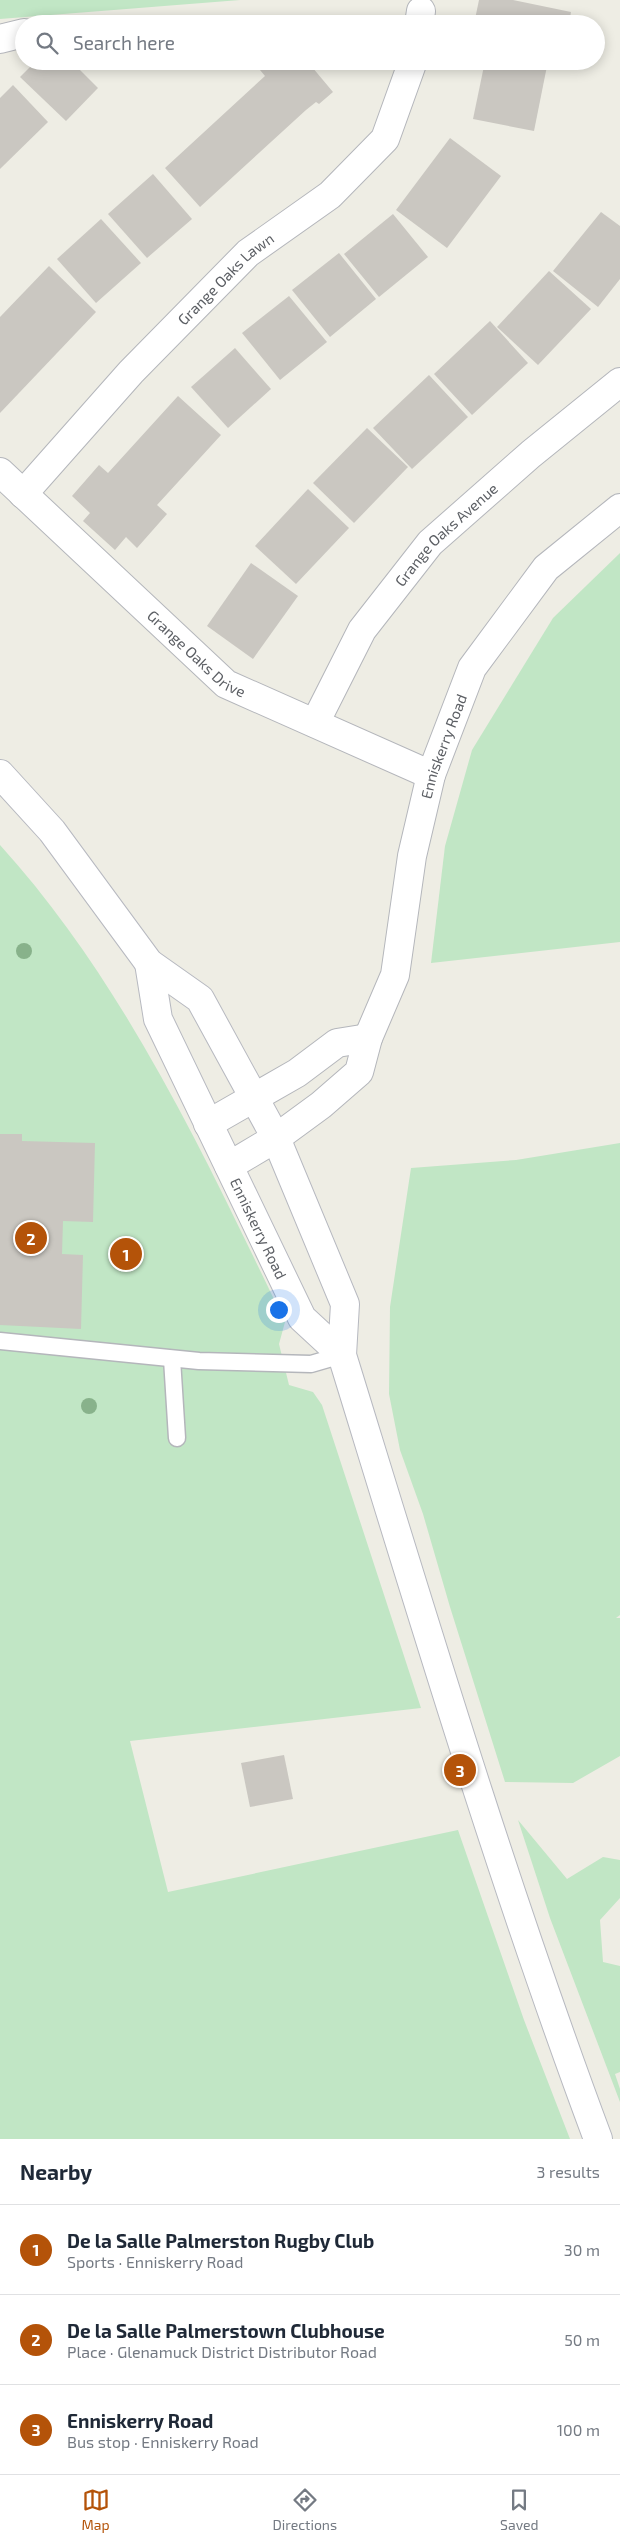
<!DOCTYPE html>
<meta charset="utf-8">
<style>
body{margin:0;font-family:"Exo 2",sans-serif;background:#f6f6f7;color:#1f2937}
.you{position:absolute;left:278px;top:1309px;width:18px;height:18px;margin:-12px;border:4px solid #fff;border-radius:50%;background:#1a73e8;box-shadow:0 0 0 8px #1a73e833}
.badge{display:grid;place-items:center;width:32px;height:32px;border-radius:50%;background:#b45309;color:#fff;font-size:16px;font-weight:700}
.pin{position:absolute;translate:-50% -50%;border:2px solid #fff;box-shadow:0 1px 5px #0006}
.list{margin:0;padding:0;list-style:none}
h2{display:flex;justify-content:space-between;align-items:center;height:65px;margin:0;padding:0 20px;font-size:21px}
h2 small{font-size:16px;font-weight:400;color:#747a83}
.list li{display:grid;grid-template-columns:32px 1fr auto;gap:15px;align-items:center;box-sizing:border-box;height:90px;padding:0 20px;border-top:1px solid #e0e1e3}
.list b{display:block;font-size:19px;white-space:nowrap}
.list p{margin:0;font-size:16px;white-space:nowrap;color:#747a83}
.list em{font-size:16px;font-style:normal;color:#747a83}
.icon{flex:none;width:28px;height:28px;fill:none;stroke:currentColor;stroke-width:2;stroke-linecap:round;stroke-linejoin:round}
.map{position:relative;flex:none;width:620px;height:2139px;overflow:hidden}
.search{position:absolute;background:#fff;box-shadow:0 2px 12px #0003;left:15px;right:15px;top:15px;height:55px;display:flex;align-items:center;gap:12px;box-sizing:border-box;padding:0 18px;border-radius:28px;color:#747a83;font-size:19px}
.sheet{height:335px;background:#fff}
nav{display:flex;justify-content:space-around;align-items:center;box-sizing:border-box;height:70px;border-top:1px solid #e0e1e3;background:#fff;font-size:14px;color:#747a83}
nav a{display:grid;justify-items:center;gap:2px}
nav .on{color:#b45309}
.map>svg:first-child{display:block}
.green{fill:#c1e6c5}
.building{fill:#cac7c1}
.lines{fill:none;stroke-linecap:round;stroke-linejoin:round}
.service-casing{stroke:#b4b6bb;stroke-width:19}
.minor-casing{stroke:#b4b6bb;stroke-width:30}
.tertiary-casing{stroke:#b4b6bb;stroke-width:30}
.secondary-casing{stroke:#b7b9c0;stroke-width:30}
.service{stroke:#fff;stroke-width:16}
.minor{stroke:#fff;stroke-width:28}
.tertiary{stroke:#fff;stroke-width:28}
.secondary{stroke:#fff;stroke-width:28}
.tree{fill:#88b28b}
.labels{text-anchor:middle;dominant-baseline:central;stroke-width:5;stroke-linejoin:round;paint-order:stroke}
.street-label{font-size:15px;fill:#5c5f64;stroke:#fff}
</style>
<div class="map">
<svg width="620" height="2139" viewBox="0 0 620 2139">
<rect width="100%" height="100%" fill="#eeede4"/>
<g class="green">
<polygon points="0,0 240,0 0,19"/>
<polygon points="620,553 620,942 431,963 445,846 472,750 553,618"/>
<path d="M0,845C125,983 205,1157 285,1322L279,1344L289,1385L313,1392L322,1405L421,1708L130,1741L168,1892L458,1830L524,2020L570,2139H0Z"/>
<polygon points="620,1143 620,1615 616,1618 620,1618 620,1756 573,1783 505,1782 450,1607 423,1514 400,1450 389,1394 390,1307 411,1168 516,1160"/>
<polygon points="518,1820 567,1879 603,1857 620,1860 620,1898 600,1920 603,1962 620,1966 620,2072 615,2074 620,2089 620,2102 550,1918"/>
</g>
<g class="building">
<polygon points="479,0 513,0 571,12 569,24 474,24"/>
<polygon points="36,61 71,61 98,88 66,121 20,77"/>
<polygon points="258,61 307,61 333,92 319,104 316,102 306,110 200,207 165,168 265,76 255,64"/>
<polygon points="485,61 548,61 534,131 473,119"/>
<polygon points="13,85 48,122 0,169 0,98"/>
<polygon points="450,138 501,176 447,248 396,210"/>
<polygon points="153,174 192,219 147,258 108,214"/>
<polygon points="601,212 620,226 620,279 598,307 553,271"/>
<polygon points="393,214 428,257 379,297 344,254"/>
<polygon points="101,219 141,263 96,303 57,259"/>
<polygon points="339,253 376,299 330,337 292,290"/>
<polygon points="49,266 96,312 0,413 0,317"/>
<polygon points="549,271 591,309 538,365 497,327"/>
<polygon points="289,296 327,342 280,380 242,333"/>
<polygon points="490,321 528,363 472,415 434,374"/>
<polygon points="235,348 271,389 228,428 191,387"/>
<polygon points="429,375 468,417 412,469 373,428"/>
<polygon points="178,396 221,435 157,505 167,514 137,548 126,537 115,550 83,521 90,513 72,496 99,465 108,473"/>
<polygon points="367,428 408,467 354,523 313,483"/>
<polygon points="308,489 349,528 296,584 255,546"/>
<polygon points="251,563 298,596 253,659 207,626"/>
<polygon points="0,1134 22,1134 22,1141 95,1143 93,1222 63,1221 62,1254 83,1255 81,1329 0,1325"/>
<polygon points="284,1755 293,1799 250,1807 241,1763"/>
</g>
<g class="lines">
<g class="service-casing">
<g id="service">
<polyline points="0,1341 199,1361 311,1364 342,1355"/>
<polyline points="172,1359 177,1438"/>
</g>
</g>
<g class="minor-casing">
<g id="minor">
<polyline points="419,24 421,11"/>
<polyline points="0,39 24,33"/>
<path id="s1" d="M0,472L226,684L431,775"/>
<path id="s2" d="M23,494L131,372L248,253L330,195L385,139L413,61"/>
<path id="s3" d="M315,723L362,630L430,543L531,454L620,382"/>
</g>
</g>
<g class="tertiary-casing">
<g id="tertiary">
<polyline points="208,1124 297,1073 337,1043 368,1038"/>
<path id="s4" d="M229,1166L276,1138L321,1105L359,1072L368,1038L395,975L412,856L431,775L472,668L546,568L620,508"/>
</g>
</g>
<g class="secondary-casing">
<g id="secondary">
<path d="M0,774L52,831L149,963L200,999L276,1138L345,1304L342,1355C423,1618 502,1882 598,2139"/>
<path id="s5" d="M149,963L158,1019L302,1318L342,1355"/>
</g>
</g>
<use href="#service" class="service"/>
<use href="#minor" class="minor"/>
<use href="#tertiary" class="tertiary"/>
<use href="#secondary" class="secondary"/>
</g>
<g class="tree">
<circle cx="24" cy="951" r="8"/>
<circle cx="89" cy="1406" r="8"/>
</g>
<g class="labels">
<g class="street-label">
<text stroke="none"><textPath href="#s2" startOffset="296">Grange Oaks Lawn</textPath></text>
<text stroke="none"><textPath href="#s3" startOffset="232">Grange Oaks Avenue</textPath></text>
<text stroke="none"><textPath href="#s1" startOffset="268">Grange Oaks Drive</textPath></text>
<text stroke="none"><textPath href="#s4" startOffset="499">Enniskerry Road</textPath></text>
<text stroke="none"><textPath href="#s5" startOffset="289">Enniskerry Road</textPath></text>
</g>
</g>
</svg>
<div class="you"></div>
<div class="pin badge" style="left:126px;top:1254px">1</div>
<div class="pin badge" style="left:31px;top:1238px">2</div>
<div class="pin badge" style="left:460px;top:1770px">3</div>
<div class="search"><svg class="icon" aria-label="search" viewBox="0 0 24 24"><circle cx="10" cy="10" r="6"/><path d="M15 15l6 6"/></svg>Search here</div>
</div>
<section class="sheet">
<h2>Nearby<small>3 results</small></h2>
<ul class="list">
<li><span class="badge">1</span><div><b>De la Salle Palmerston Rugby Club</b><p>Sports · Enniskerry Road</p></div><em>30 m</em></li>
<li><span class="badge">2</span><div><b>De la Salle Palmerstown Clubhouse</b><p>Place · Glenamuck District Distributor Road</p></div><em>50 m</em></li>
<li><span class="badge">3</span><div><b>Enniskerry Road</b><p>Bus stop · Enniskerry Road</p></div><em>100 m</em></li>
</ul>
</section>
<nav>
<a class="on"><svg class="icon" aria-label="map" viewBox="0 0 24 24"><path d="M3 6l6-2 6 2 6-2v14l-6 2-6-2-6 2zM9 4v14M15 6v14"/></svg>Map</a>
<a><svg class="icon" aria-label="directions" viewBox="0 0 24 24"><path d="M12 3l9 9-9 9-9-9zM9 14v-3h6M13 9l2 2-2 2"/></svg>Directions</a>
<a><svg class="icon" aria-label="saved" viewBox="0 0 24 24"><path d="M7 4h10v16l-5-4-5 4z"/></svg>Saved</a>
</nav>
